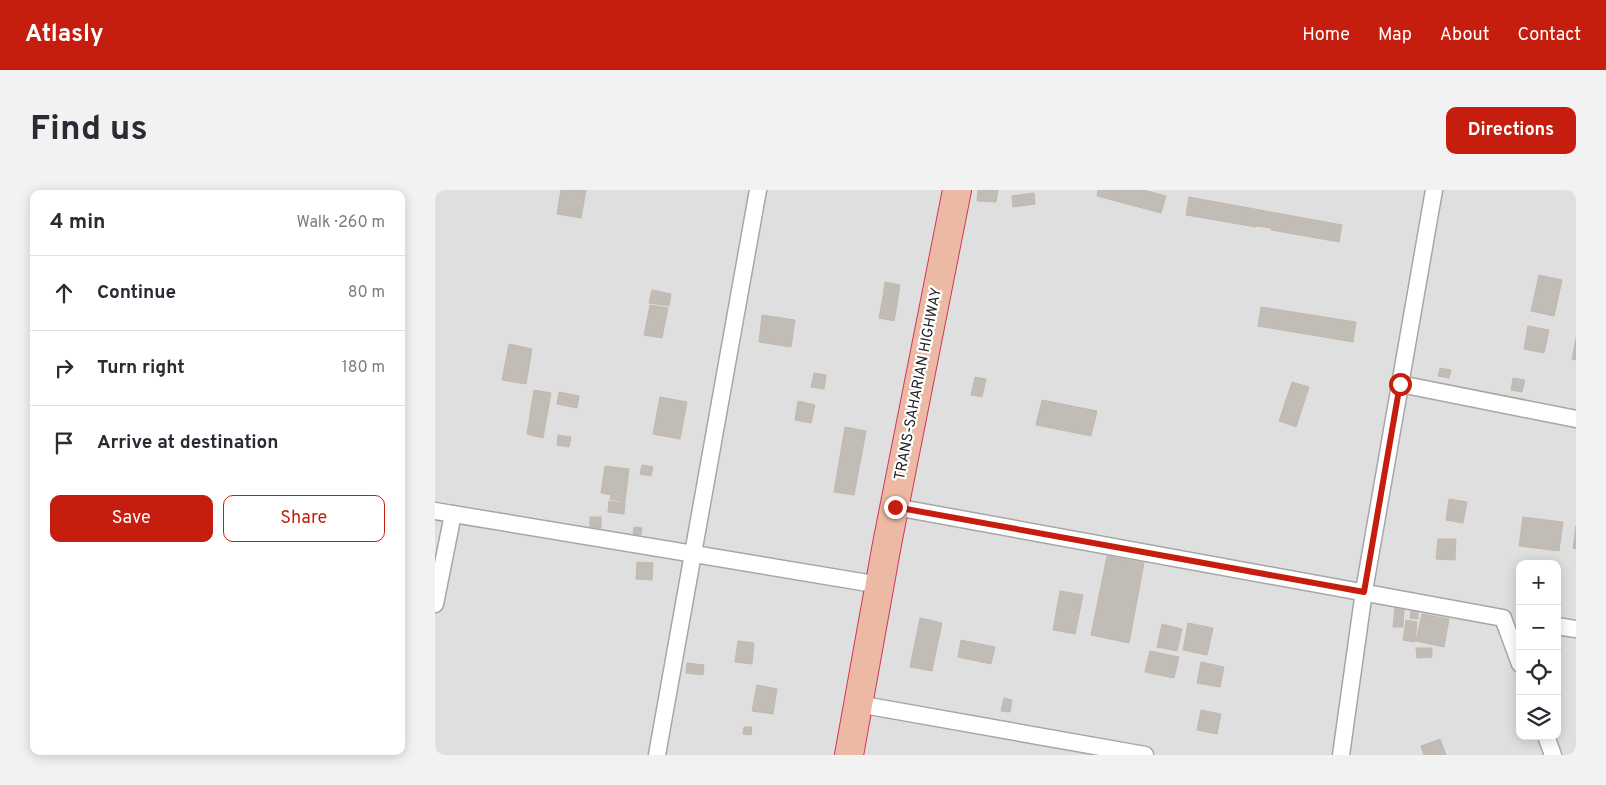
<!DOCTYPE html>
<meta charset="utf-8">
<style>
body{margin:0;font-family:Overpass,sans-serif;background:#f2f2f3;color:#2b2b33}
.controls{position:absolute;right:15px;bottom:15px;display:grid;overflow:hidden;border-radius:10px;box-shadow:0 2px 12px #0003}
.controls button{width:45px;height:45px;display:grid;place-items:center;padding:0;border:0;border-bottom:1px solid #e1e1e2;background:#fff;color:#2b2b33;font:25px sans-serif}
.stop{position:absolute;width:15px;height:15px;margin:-11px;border:4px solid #c61e0e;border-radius:50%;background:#fff}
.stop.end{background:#c61e0e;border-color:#fff;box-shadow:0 1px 5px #0008}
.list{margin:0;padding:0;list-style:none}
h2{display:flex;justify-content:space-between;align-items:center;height:65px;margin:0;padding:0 20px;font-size:21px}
h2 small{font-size:16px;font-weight:400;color:#7c7c81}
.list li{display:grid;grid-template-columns:32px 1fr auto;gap:15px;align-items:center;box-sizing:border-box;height:75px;padding:0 20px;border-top:1px solid #e1e1e2}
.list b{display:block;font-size:19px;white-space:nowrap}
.list em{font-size:16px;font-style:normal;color:#7c7c81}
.actions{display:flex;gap:10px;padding:15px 20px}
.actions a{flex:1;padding:11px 0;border:1px solid #c61e0e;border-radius:10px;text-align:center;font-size:18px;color:#c61e0e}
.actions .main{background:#c61e0e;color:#fff}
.icon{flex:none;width:28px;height:28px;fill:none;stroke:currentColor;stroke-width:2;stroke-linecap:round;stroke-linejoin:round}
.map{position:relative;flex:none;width:1141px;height:565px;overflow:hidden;border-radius:10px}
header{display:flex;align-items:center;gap:30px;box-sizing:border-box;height:70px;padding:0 25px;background:#c61e0e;color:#fff}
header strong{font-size:24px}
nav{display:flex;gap:28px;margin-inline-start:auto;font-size:18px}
.intro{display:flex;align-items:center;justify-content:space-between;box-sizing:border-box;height:120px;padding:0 30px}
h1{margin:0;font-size:35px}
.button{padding:12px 22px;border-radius:10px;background:#c61e0e;color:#fff;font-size:18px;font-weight:700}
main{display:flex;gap:30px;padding:0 30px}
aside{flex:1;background:#fff;border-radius:10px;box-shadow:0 2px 12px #0003}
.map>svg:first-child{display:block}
.residential{fill:#e0dfdf;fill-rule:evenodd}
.building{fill:#c2bcb6;stroke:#c2b8ad}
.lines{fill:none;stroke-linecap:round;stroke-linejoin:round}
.minor-casing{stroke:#a6a6a6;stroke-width:19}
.trunk-casing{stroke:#d0365d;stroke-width:30}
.minor{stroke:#fff;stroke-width:16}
.trunk{stroke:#ecbaa4;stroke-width:28}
.route{stroke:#c61e0e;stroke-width:6}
.labels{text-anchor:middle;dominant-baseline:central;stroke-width:4.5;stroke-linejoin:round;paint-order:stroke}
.street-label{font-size:15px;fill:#222;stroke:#fff}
</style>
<header>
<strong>Atlasly</strong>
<nav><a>Home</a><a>Map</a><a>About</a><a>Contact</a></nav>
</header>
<div class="intro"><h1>Find us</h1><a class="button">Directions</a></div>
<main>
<aside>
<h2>4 min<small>Walk · 260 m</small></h2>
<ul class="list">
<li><svg class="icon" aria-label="ahead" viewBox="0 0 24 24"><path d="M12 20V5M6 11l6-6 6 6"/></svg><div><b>Continue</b></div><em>80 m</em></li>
<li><svg class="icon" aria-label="right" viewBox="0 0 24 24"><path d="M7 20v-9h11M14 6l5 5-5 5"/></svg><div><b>Turn right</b></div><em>180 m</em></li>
<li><svg class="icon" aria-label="arrive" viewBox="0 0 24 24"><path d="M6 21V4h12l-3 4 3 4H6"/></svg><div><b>Arrive at destination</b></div></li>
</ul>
<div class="actions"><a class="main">Save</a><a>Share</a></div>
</aside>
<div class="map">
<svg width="1141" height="565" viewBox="0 0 1141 565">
<rect width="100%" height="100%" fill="#f1efe9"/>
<path class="residential" d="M0,0H1141V565H0ZM1085,374H1122V546H1085Z"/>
<g class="building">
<polygon points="126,0 151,0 146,28 122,24"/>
<polygon points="543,0 563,0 561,12 542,11"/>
<polygon points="663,0 709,0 731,6 726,23 662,6"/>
<polygon points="599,3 600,14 578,17 577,6"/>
<polygon points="754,7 907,35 904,52 836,40 836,38 821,36 821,37 751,25"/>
<polygon points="1104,85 1127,90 1119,126 1096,121"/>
<polygon points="450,92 465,95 463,108 448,105"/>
<polygon points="217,100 236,104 234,116 214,113"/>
<polygon points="448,106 463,109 459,131 444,128"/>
<polygon points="215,115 233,118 227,148 209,145"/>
<polygon points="826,117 921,132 918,152 823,136"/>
<polygon points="327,125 360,130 356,157 324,152"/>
<polygon points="1093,136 1114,140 1109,163 1089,159"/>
<polygon points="1141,148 1141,170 1137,169"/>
<polygon points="74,154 97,159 91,194 67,190"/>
<polygon points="1005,178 1016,180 1014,188 1003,186"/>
<polygon points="379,183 391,185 389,199 376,197"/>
<polygon points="540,187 551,189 547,207 536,205"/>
<polygon points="1078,188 1090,190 1087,202 1076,200"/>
<polygon points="857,192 874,197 861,237 844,231"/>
<polygon points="99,200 116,203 108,248 92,244"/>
<polygon points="124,202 144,206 142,218 122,214"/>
<polygon points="225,207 252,212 245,249 218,244"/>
<polygon points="607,210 662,221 656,246 601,235"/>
<polygon points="363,211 380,215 376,233 360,230"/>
<polygon points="410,237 431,241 419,305 399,302"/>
<polygon points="123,245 136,247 134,257 122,255"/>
<polygon points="207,275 218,277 216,286 205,284"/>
<polygon points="170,276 194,279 190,312 175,309 176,305 166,303"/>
<polygon points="1014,309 1032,312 1028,333 1011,330"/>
<polygon points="174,311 190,313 189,324 173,322"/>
<rect x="155" y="327" width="11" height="11"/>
<polygon points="1088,327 1128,332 1124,361 1084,356"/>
<polygon points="1141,336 1141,359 1138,358"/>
<polygon points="199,337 207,338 206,345 198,344"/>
<polygon points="1003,349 1021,349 1020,370 1001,369"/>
<polygon points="672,366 709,373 694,453 656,445"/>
<polygon points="202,372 218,373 217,390 201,389"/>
<polygon points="625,401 648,405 640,444 618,440"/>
<polygon points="960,417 969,418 968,437 958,437"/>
<polygon points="976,419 983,420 983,429 975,428"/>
<polygon points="987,424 1014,429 1009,457 981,451"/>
<polygon points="485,428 507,433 497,481 475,477"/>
<polygon points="971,430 982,432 980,452 968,450"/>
<polygon points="753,433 778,438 772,465 748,460"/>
<polygon points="727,434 747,439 742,461 722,457"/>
<polygon points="526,450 560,457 556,474 523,467"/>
<polygon points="303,451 319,453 317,474 300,472"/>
<polygon points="981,458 997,458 997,467 982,468"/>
<polygon points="715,461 744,467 739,488 710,482"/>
<polygon points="766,472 789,477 785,497 762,493"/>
<polygon points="252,473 269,475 268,485 251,483"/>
<polygon points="322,495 342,499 338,524 317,521"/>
<polygon points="569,508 577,510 575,522 566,521"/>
<polygon points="766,520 786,524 782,544 762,540"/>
<polygon points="309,537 317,537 316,545 308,544"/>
<polygon points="1005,549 1011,565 989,565 986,556"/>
</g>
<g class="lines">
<g class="minor-casing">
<g id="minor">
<polyline points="965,194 1141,229"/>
<polyline points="460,317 1068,428 1085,474"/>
<polyline points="0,321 445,395"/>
<polyline points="0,414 18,324"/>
<polyline points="1122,436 1141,439"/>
<polyline points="423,514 710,565"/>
<polyline points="1111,546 1118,565"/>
<polyline points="222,565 323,0"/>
<polyline points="906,565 929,401 999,0"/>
</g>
</g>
<g class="trunk-casing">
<polyline id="trunk" points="414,565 452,354 522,0"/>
</g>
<use href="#minor" class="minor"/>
<use href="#trunk" class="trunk"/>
</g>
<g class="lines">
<polyline class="route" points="460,317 929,402 965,194"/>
</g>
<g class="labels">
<g class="street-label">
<text transform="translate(484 194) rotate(-79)">TRANS-SAHARIAN HIGHWAY</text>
</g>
</g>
</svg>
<div class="controls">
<button>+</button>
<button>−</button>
<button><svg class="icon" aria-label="locate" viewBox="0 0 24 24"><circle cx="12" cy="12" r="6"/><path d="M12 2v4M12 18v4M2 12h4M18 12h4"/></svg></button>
<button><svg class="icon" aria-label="layers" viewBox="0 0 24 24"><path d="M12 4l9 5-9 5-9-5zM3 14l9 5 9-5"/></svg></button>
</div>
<div class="stop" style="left:965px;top:194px"></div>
<div class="stop end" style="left:460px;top:317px"></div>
</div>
</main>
